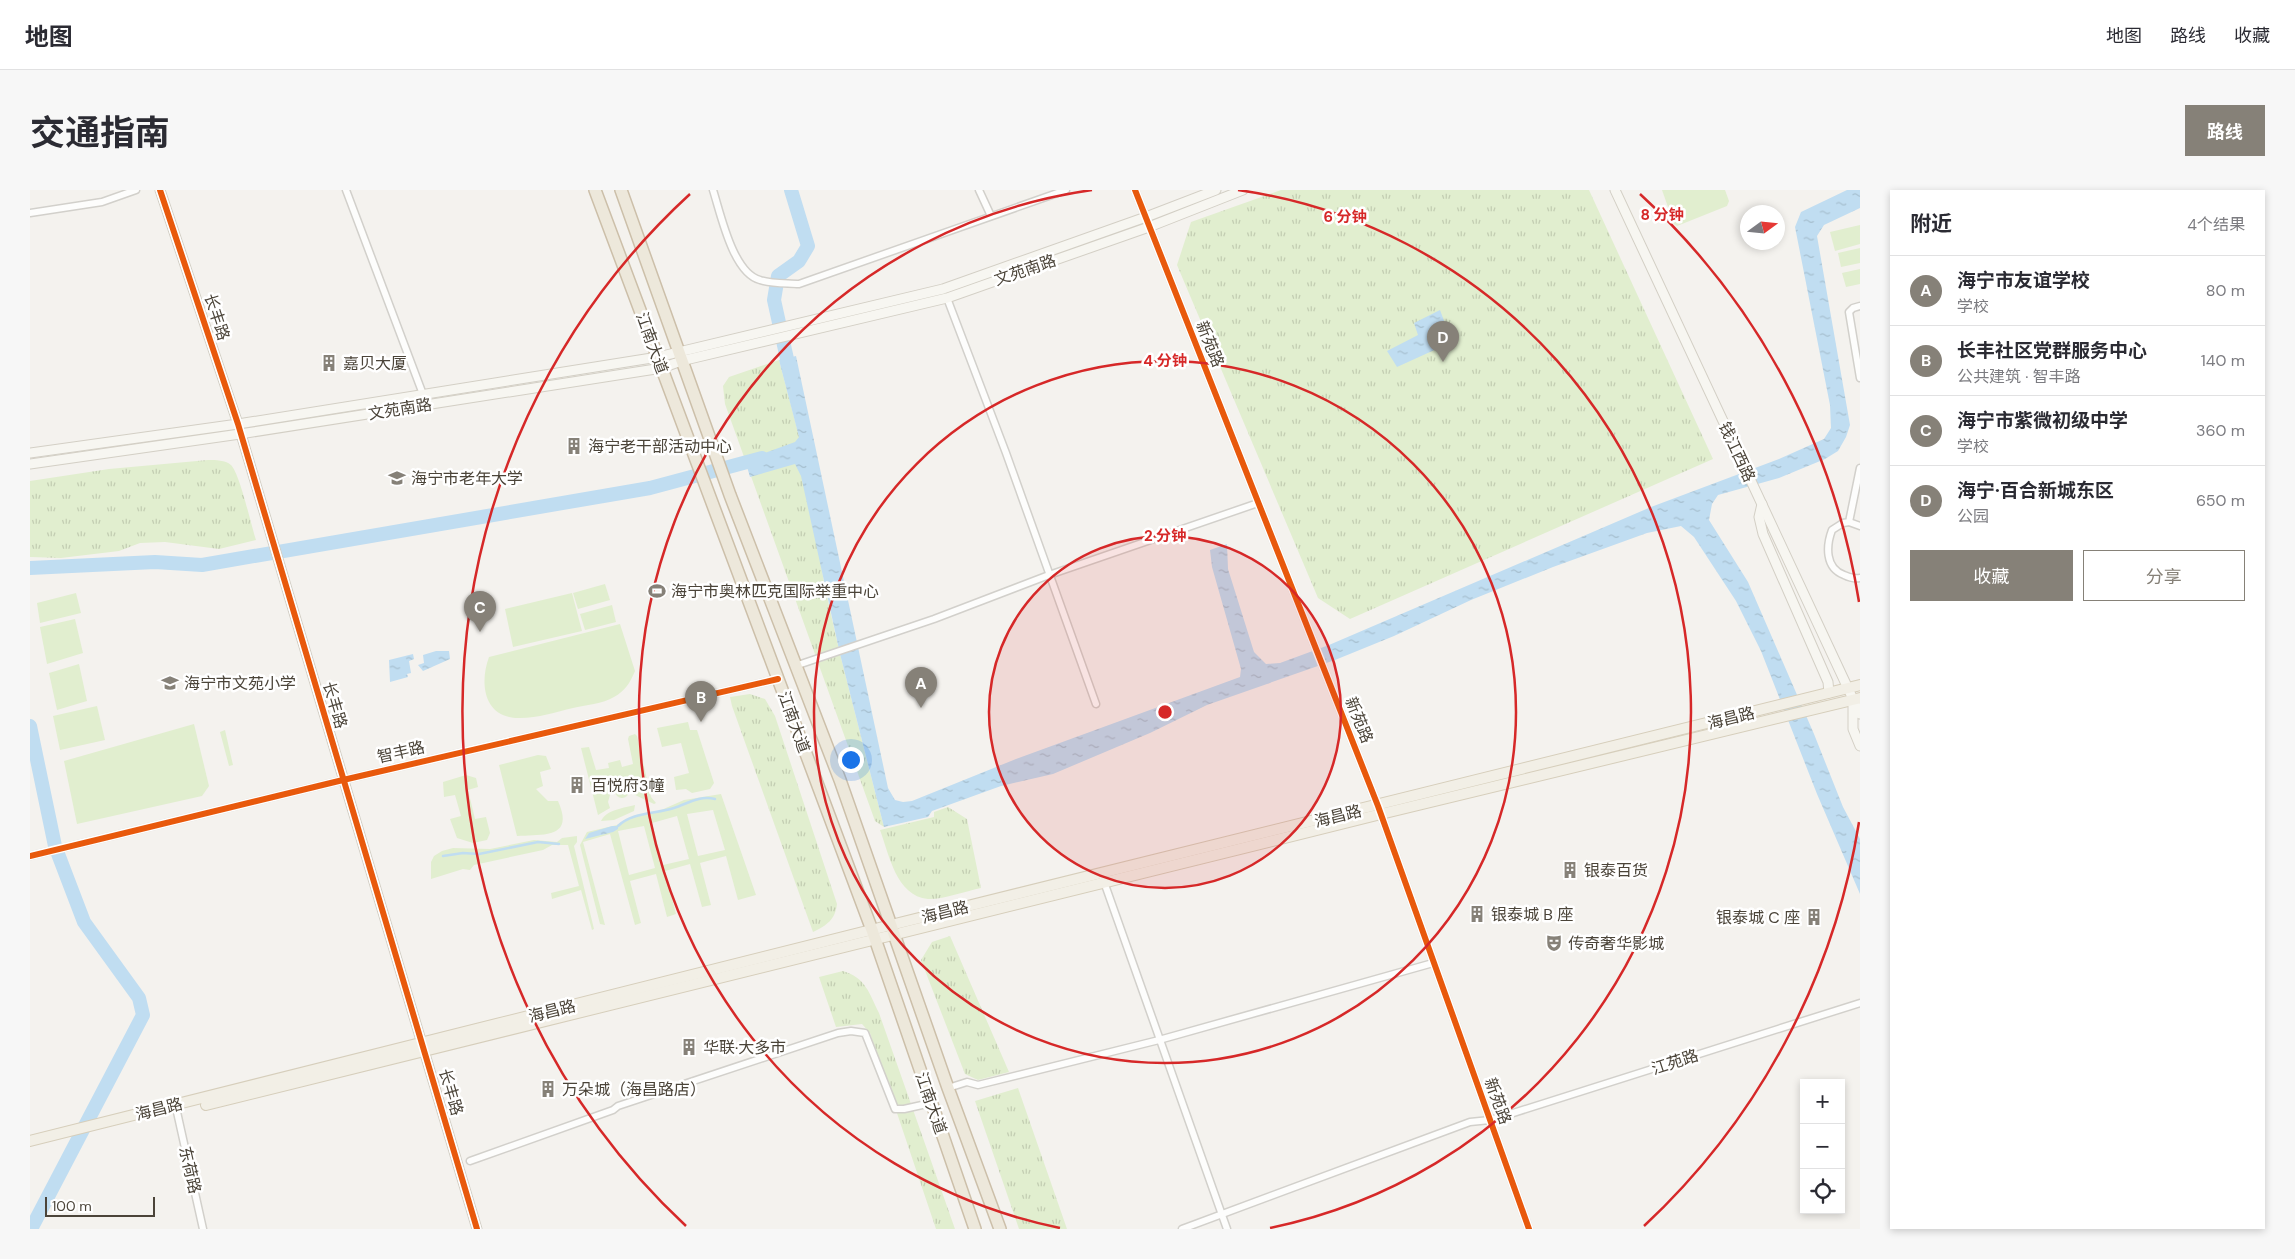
<!DOCTYPE html>
<html lang="zh">
<meta charset="utf-8">
<style>
body{margin:0;font-family:"DM Sans","Noto Sans SC",sans-serif;background:#f7f7f7;color:#2b2b33}
.controls{position:absolute;right:15px;bottom:15px;display:grid;overflow:hidden;border-radius:0px;box-shadow:0 2px 8px #0003}
.controls button{width:45px;height:45px;display:grid;place-items:center;padding:0;border:0;border-bottom:1px solid #e1e1e2;background:#fff;color:#2b2b33;font:25px sans-serif}
.compass{position:absolute;left:1710px;top:15px;width:45px;height:45px;border-radius:50%;background:#fff;box-shadow:0 2px 8px #0003;rotate:75deg}
.scale{position:absolute;left:15px;bottom:12px;width:110px;box-sizing:border-box;padding-left:5px;border:2px solid #4b4439;border-top:0;font-size:14px;line-height:18px;white-space:nowrap;color:#4b4439;-webkit-text-stroke:4px #fff;paint-order:stroke}
.you{position:absolute;left:820px;top:569px;width:18px;height:18px;margin:-12px;border:4px solid #fff;border-radius:50%;background:#1a73e8;box-shadow:0 0 0 8px #1a73e833}
.badge{display:grid;place-items:center;width:32px;height:32px;border-radius:50%;background:#868178;color:#fff;font-size:16px;font-weight:700}
.pin{position:absolute;translate:-50% -41px;filter:drop-shadow(0 1px 2px #0008)}
.pin::after{content:'';position:absolute;top:26px;width:18px;height:15px;background:inherit;clip-path:polygon(0 0,100% 0,50% 100%)}
.list{margin:0;padding:0;list-style:none}
h2{display:flex;justify-content:space-between;align-items:center;height:65px;margin:0;padding:0 20px;font-size:21px}
h2 small{font-size:16px;font-weight:400;color:#7c7c81}
.list li{display:grid;grid-template-columns:32px 1fr auto;gap:15px;align-items:center;box-sizing:border-box;height:70px;padding:0 20px;border-top:1px solid #e1e1e2}
.list b{display:block;font-size:19px;white-space:nowrap}
.list p{margin:0;font-size:16px;white-space:nowrap;color:#7c7c81}
.list em{font-size:16px;font-style:normal;color:#7c7c81}
.actions{display:flex;gap:10px;padding:15px 20px}
.actions a{flex:1;padding:11px 0;border:1px solid #868178;border-radius:0px;text-align:center;font-size:18px;color:#868178}
.actions .main{background:#868178;color:#fff}
.icon{flex:none;width:28px;height:28px;fill:none;stroke:currentColor;stroke-width:2;stroke-linecap:round;stroke-linejoin:round}
.map{position:relative;flex:none;width:1830px;height:1039px;overflow:hidden;border-radius:0px}
header{display:flex;align-items:center;gap:30px;box-sizing:border-box;height:70px;padding:0 25px;background:#fff;border-bottom:1px solid #e1e1e2}
header strong{font-size:24px}
nav{display:flex;gap:28px;margin-inline-start:auto;font-size:18px}
.intro{display:flex;align-items:center;justify-content:space-between;box-sizing:border-box;height:120px;padding:0 30px}
h1{margin:0;font-size:35px}
.button{padding:12px 22px;border-radius:0px;background:#868178;color:#fff;font-size:18px;font-weight:700}
main{display:flex;gap:30px;padding:0 30px}
aside{flex:1;background:#fff;border-radius:0px;box-shadow:0 2px 8px #0003}
.map>svg:first-child{display:block}
.green{fill:#e1eecf;fill-rule:evenodd}
.park{fill:url(#park-tufts)}
.water{fill:url(#water-ripples)}
.lines{fill:none;stroke-linecap:round;stroke-linejoin:round}
.stream{stroke:#c0ddf1;stroke-width:2.5}
.river{stroke:#c0ddf1;stroke-width:14}
.street-casing{stroke:#d2d0cb;stroke-width:9}
.secondary-casing{stroke:#d3cfc5;stroke-width:11}
.primary-casing{stroke:#d6cebb;stroke-width:12}
.highway-casing{stroke:#ccbfa9;stroke-width:14}
.street{stroke:#fdfdfc;stroke-width:6}
.secondary{stroke:#f7f6f1;stroke-width:9}
.primary{stroke:#f2efe6;stroke-width:10}
.highway{stroke:#ede8db;stroke-width:11}
.cycleway-casing{stroke:#fff;stroke-width:9}
.cycleway{stroke:#e8590c;stroke-width:6}
.ring{fill:none;stroke:#d62828;stroke-width:2.5}
.labels{text-anchor:middle;dominant-baseline:central;stroke-width:5;stroke-linejoin:round;paint-order:stroke}
.street-label{font-size:16px;fill:#4b4439;stroke:#fff}
.poi-label{font-size:16px;fill:#4b4439;stroke:#fff;text-anchor:start}
.centre{fill:#d62828;stroke:#fff;stroke-width:2.5}
.ring-label{font-size:15px;text-anchor:middle;font-weight:bold;fill:#d62828;stroke:#fff;stroke-width:5;stroke-linejoin:round;paint-order:stroke}
</style>
<header>
<strong>地图</strong>
<nav><a>地图</a><a>路线</a><a>收藏</a></nav>
</header>
<div class="intro"><h1>交通指南</h1><a class="button">路线</a></div>
<main>
<div class="map">
<svg width="1830" height="1039" viewBox="0 0 1830 1039">
<defs>
<pattern id="park-tufts" width="24" height="20" patternUnits="userSpaceOnUse" patternTransform="scale(1.25)"><rect width="24" height="20" fill="#e1eecf"/><path d="M3 7l-1-3M5 7V3M7 7l1-3M15 17l-1-3M17 17v-4M19 17l1-3" fill="none" stroke="#c3cdb2"/></pattern>
<pattern id="water-ripples" width="26" height="14" patternUnits="userSpaceOnUse" patternTransform="scale(1.25)"><rect width="26" height="14" fill="#c0ddf1"/><path d="M2 4q2-2 4 0t4 0M15 11q2-2 4 0t4 0" fill="none" stroke="#a6bfcf"/></pattern>
</defs>
<rect width="100%" height="100%" fill="#f4f2ee"/>
<g class="green">
<polygon points="1632,0 1695,0 1699,11 1697,16 1647,36 1644,34"/>
<polygon points="1830,35 1830,54 1805,61 1800,42"/>
<polygon points="1830,58 1830,73 1811,77 1808,63"/>
<polygon points="1830,79 1830,94 1816,97 1812,83"/>
<polygon points="575,394 580,410 548,419 543,403"/>
<polygon points="46,403 51,423 10,433 7,413"/>
<polygon points="542,403 552,441 483,457 475,419"/>
<polygon points="582,415 586,432 555,440 550,424"/>
<polygon points="45,429 53,463 17,474 10,437"/>
<path d="M590,434L605,481C600,493 595,501 584,507C573,514 555,515 543,518C526,522 508,528 490,528C454,529 449,494 459,467Z"/>
<polygon points="49,474 57,511 27,520 19,483"/>
<polygon points="67,516 75,550 30,560 23,526"/>
<polygon points="658,532 660,540 667,540 684,593 680,599 662,603 656,599 646,600 644,587 659,583 651,553 632,557 627,538"/>
<polygon points="164,534 179,596 172,606 47,634 34,571"/>
<polygon points="195,540 203,575 199,576 190,542"/>
<path d="M605,544L607,546L621,607L626,613L624,614L603,604L600,591C582,585 582,600 578,612L580,618L568,625L551,558L559,557L566,580L579,578L578,573L590,570L592,577L603,574L598,549L599,546Z"/>
<path d="M508,565L516,566L521,579L510,582L513,596L506,599L518,611H528C545,649 513,644 487,646L469,575Z"/>
<polygon points="436,585 446,588 448,597 438,600 445,629 456,627 460,643 457,650 443,653 427,648 420,629 431,626 425,605 414,607 413,592"/>
<circle cx="592" cy="601" r="7"/>
<path d="M691,604L726,705L708,710L696,666L670,673L681,715L672,717L660,674L635,681L646,724L637,727L626,684L600,691L611,733L605,735L580,644L553,652L575,735L570,734L550,655L557,642L587,635L601,627L629,621L654,610ZM683,620L695,660L668,666L657,624ZM647,626L659,669L633,675L622,633ZM614,636L625,678L599,685L588,641Z"/>
<path d="M605,615L604,621L584,630L571,631C577,619 595,618 605,615Z"/>
<polygon points="547,646 547,652 544,656 564,739 562,740 551,700 522,709 521,703 549,696 538,655 522,655 513,660 444,675 440,680 433,679 401,689 401,672 404,666 412,661 423,658 460,659 504,650 527,652 532,648"/>
</g>
<g class="park">
<polygon points="1251,0 1559,0 1683,269 1320,429 1288,408 1147,75 1161,32"/>
<polygon points="749,170 769,246 795,398 810,464 854,637 845,631 695,214 693,196 699,187"/>
<path d="M178,270C186,270 195,270 201,275C210,284 221,335 226,350L189,359L135,352L110,353L89,361L31,368L0,367V291L79,279Z"/>
<path d="M720,504L735,509L745,526L807,714C805,730 797,735 783,742L702,516L700,507Z"/>
<path d="M918,617L937,629L951,698C936,701 912,710 898,709C866,706 859,664 850,640L904,627V622Z"/>
<polygon points="920,746 979,882 948,890 935,884 891,770 902,752"/>
<path d="M813,781C836,788 839,803 849,823L925,1039H906L840,843L832,834L806,837L789,787Z"/>
<polygon points="988,898 1037,1039 989,1039 945,911"/>
</g>
<g class="water">
<polygon points="1817,0 1830,0 1830,18 1794,35 1787,46 1820,235 1816,247 1808,261 1795,269 1749,288 1688,305 1682,314 1679,330 1718,392 1784,544 1813,617 1830,649 1830,704 1787,604 1731,461 1706,411 1664,347 1651,336 1617,343 1523,377 1441,410 1364,446 1305,470 1177,515 1120,543 1023,584 971,596 902,621 898,627 854,637 810,464 771,286 765,274 720,287 715,270 765,252 769,247 749,170 766,166 858,598 865,610 873,612 882,611 986,569 1210,487 1211,479 1182,377 1180,360 1197,354 1198,379 1224,462 1236,474 1250,473 1299,455 1621,317 1749,269 1794,249 1801,238 1800,215 1765,37 1771,22"/>
<polygon points="1410,120 1422,152 1367,177 1357,161 1388,145 1384,133"/>
<polygon points="406,461 419,461 420,469 393,481 388,475 394,473 393,465"/>
<polygon points="383,464 384,469 379,471 381,483 377,484 378,487 360,492 359,470"/>
<polygon points="582,636 588,636 588,639 583,642 555,649 559,643"/>
</g>
<g class="lines">
<g class="stream">
<path d="M588,636C602,622 626,624 644,618C657,614 669,605 685,609"/>
<polyline points="413,666 433,663 449,664 508,652 529,654"/>
</g>
<g class="river">
<polyline points="761,187 744,110 748,86 769,71 778,56 761,0"/>
<polyline points="0,378 125,372 172,375 620,298 732,268"/>
<polyline points="0,536 25,656 54,732 109,808 113,825 1,1039"/>
</g>
<g class="street-casing">
<g id="street">
<polyline points="316,0 394,207"/>
<path d="M683,0C691,25 703,83 730,90C742,94 757,93 769,94L1036,0"/>
<polyline points="949,0 961,26"/>
<polyline points="1105,0 1348,616 1499,1039"/>
<polyline points="0,23 72,12 106,0"/>
<polyline points="917,108 976,263 1066,514"/>
<polyline points="1830,116 1823,118 1819,122 1830,188"/>
<path d="M1830,278L1819,332L1813,333L1802,340C1796,356 1795,378 1814,385C1820,388 1824,389 1830,388"/>
<polyline points="1819,332 1830,336"/>
<polyline points="765,476 904,429 1019,385 1228,313"/>
<polyline points="0,666 313,590 748,489"/>
<polyline points="1073,689 1197,1039"/>
<polyline points="918,898 937,892 948,895 1129,850 1403,773"/>
<polyline points="147,922 173,1039"/>
<polyline points="440,971 583,920 588,916 808,843 821,841 835,843 865,919 874,919 901,913"/>
<polyline points="1152,1039 1440,932 1460,930 1477,925 1830,813"/>
</g>
</g>
<g class="secondary-casing">
<g id="secondary">
<polyline points="130,0 208,234 447,1039"/>
<polyline points="1585,0 1830,524"/>
<polyline points="0,263 208,234 628,167 913,99 1116,27 1186,0"/>
<polyline points="0,274 210,244 632,178 651,171 917,108 1119,37 1213,0"/>
<polyline points="1732,314 1729,327 1733,344 1798,492 1799,503"/>
<polyline points="1823,510 1823,539 1830,556"/>
</g>
</g>
<g class="primary-casing">
<g id="primary">
<polyline points="176,915 1351,624 1830,508"/>
<polyline points="0,951 861,735 1830,495"/>
</g>
</g>
<g class="highway-casing">
<g id="highway">
<polyline points="565,0 842,740 945,1039"/>
<polyline points="591,0 700,305 810,590 918,898 970,1039"/>
</g>
</g>
<use href="#street" class="street"/>
<use href="#secondary" class="secondary"/>
<use href="#primary" class="primary"/>
<use href="#highway" class="highway"/>
<g class="cycleway-casing">
<g id="cycleway">
<polyline points="130,0 208,234 447,1039"/>
<polyline points="1105,0 1348,616 1499,1039"/>
<polyline points="0,666 313,590 748,489"/>
</g>
</g>
<use href="#cycleway" class="cycleway"/>
</g>
<circle cx="1135" cy="522" r="176" fill="#d62828" fill-opacity=".12"/>
<g class="ring">
<circle cx="1135" cy="522" r="176"/>
<circle cx="1135" cy="522" r="351"/>
<path d="M1030 1038A527 527 0 0 1 1062 0M1208 0A527 527 0 0 1 1240 1038"/>
<path d="M1829 632A703 703 0 0 1 1614 1036M656 1036A703 703 0 0 1 660 4M1610 4A703 703 0 0 1 1829 412"/>
</g>
<defs>
<g id="building-bare" transform="scale(1.35)"><path d="M-4-6H4V6H1V3H-1V6H-4ZM-2.5-4.3h1.7v1.8h-1.7ZM.8-4.3h1.7v1.8H.8ZM-2.5-1h1.7V.8h-1.7ZM.8-1h1.7V.8H.8Z" fill="#868178" stroke="#fff" stroke-width="2.5" paint-order="stroke"/></g>
<g id="school-bare" transform="scale(1.35)"><path d="M0-5L7-2L0 1L-7-2ZM-4 1L0 2.5L4 1V4Q0 6-4 4Z" fill="#868178" stroke="#fff" stroke-width="2.5" paint-order="stroke"/></g>
<g id="stadium-bare" transform="scale(1.35)"><path d="M0-5a6.5 5 0 1 0 0 10a6.5 5 0 1 0 0-10ZM-3.5-1.8h7v3.6h-7Z" fill="#868178" stroke="#fff" stroke-width="2.5" paint-order="stroke"/></g>
<g id="theatre-bare" transform="scale(1.35)"><path d="M-5-5.5Q0-4 5-5.5V0Q5 5 0 6Q-5 5-5 0ZM-3.3-2.5H-1v1.5H-3.3ZM1-2.5H3.3v1.5H1ZM-2.8 1Q0 5.5 2.8 1Z" fill="#868178" stroke="#fff" stroke-width="2.5" paint-order="stroke"/></g>
</defs>
<g fill-rule="evenodd">
<use href="#building-bare" x="299" y="173"/>
<use href="#building-bare" x="544" y="256"/>
<use href="#school-bare" x="367" y="288"/>
<use href="#stadium-bare" x="627" y="401"/>
<use href="#school-bare" x="140" y="493"/>
<use href="#building-bare" x="547" y="595"/>
<use href="#building-bare" x="1540" y="680"/>
<use href="#building-bare" x="1447" y="724"/>
<use href="#building-bare" x="1784" y="727"/>
<use href="#theatre-bare" x="1524" y="753"/>
<use href="#building-bare" x="659" y="857"/>
<use href="#building-bare" x="518" y="899"/>
</g>
<g class="labels">
<g class="street-label">
<text transform="translate(995 80) rotate(-19)">文苑南路</text>
<text transform="translate(187 127) rotate(72)">长丰路</text>
<text transform="translate(622 153) rotate(70)">江南大道</text>
<text transform="translate(1180 154) rotate(68)">新苑路</text>
<text transform="translate(370 219) rotate(-9)">文苑南路</text>
<text transform="translate(1707 262) rotate(65)">钱江西路</text>
<text transform="translate(305 515) rotate(74)">长丰路</text>
<text transform="translate(1701 528) rotate(-14)">海昌路</text>
<text transform="translate(1329 530) rotate(68)">新苑路</text>
<text transform="translate(764 532) rotate(70)">江南大道</text>
<text transform="translate(371 562) rotate(-13)">智丰路</text>
<text transform="translate(1308 626) rotate(-14)">海昌路</text>
<text transform="translate(915 722) rotate(-14)">海昌路</text>
<text transform="translate(522 821) rotate(-14)">海昌路</text>
<text transform="translate(1645 872) rotate(-18)">江苑路</text>
<text transform="translate(421 902) rotate(74)">长丰路</text>
<text transform="translate(1468 911) rotate(70)">新苑路</text>
<text transform="translate(901 913) rotate(71)">江南大道</text>
<text transform="translate(129 919) rotate(-14)">海昌路</text>
<text transform="translate(160 980) rotate(77)">东荷路</text>
</g>
<g class="poi-label">
<text x="313" y="173">嘉贝大厦</text>
<text x="558" y="256">海宁老干部活动中心</text>
<text x="381" y="288">海宁市老年大学</text>
<text x="641" y="401">海宁市奥林匹克国际举重中心</text>
<text x="154" y="493">海宁市文苑小学</text>
<text x="561" y="595">百悦府3幢</text>
<text x="1554" y="680">银泰百货</text>
<text x="1461" y="724">银泰城 B 座</text>
<text x="1770" y="727" text-anchor="end">银泰城 C 座</text>
<text x="1538" y="753">传奇奢华影城</text>
<text x="673" y="857">华联·大多市</text>
<text x="532" y="899">万朵城（海昌路店）</text>
</g>
</g>
<circle cx="1135" cy="522" r="8" class="centre"/>
<g class="ring-label">
<text x="1632" y="30">8 分钟</text>
<text x="1315" y="32">6 分钟</text>
<text x="1135" y="176">4 分钟</text>
<text x="1135" y="351">2 分钟</text>
</g>
</svg>
<div class="controls">
<button>+</button>
<button>−</button>
<button><svg class="icon" aria-label="locate" viewBox="0 0 24 24"><circle cx="12" cy="12" r="6"/><path d="M12 2v4M12 18v4M2 12h4M18 12h4"/></svg></button>
</div>
<svg class="compass" viewBox="-18 -18 36 36"><path d="M0-13l5 13h-10z" fill="#e53935"/><path d="M0 13l5-13h-10z" fill="#7c7c81"/></svg>
<div class="scale">100 m</div>
<div class="you"></div>
<div class="pin badge" style="left:891px;top:518px">A</div>
<div class="pin badge" style="left:671px;top:532px">B</div>
<div class="pin badge" style="left:450px;top:442px">C</div>
<div class="pin badge" style="left:1413px;top:172px">D</div>
</div>
<aside>
<h2>附近<small>4个结果</small></h2>
<ul class="list">
<li><span class="badge">A</span><div><b>海宁市友谊学校</b><p>学校</p></div><em>80 m</em></li>
<li><span class="badge">B</span><div><b>长丰社区党群服务中心</b><p>公共建筑 · 智丰路</p></div><em>140 m</em></li>
<li><span class="badge">C</span><div><b>海宁市紫微初级中学</b><p>学校</p></div><em>360 m</em></li>
<li><span class="badge">D</span><div><b>海宁·百合新城东区</b><p>公园</p></div><em>650 m</em></li>
</ul>
<div class="actions"><a class="main">收藏</a><a>分享</a></div>
</aside>
</main>
